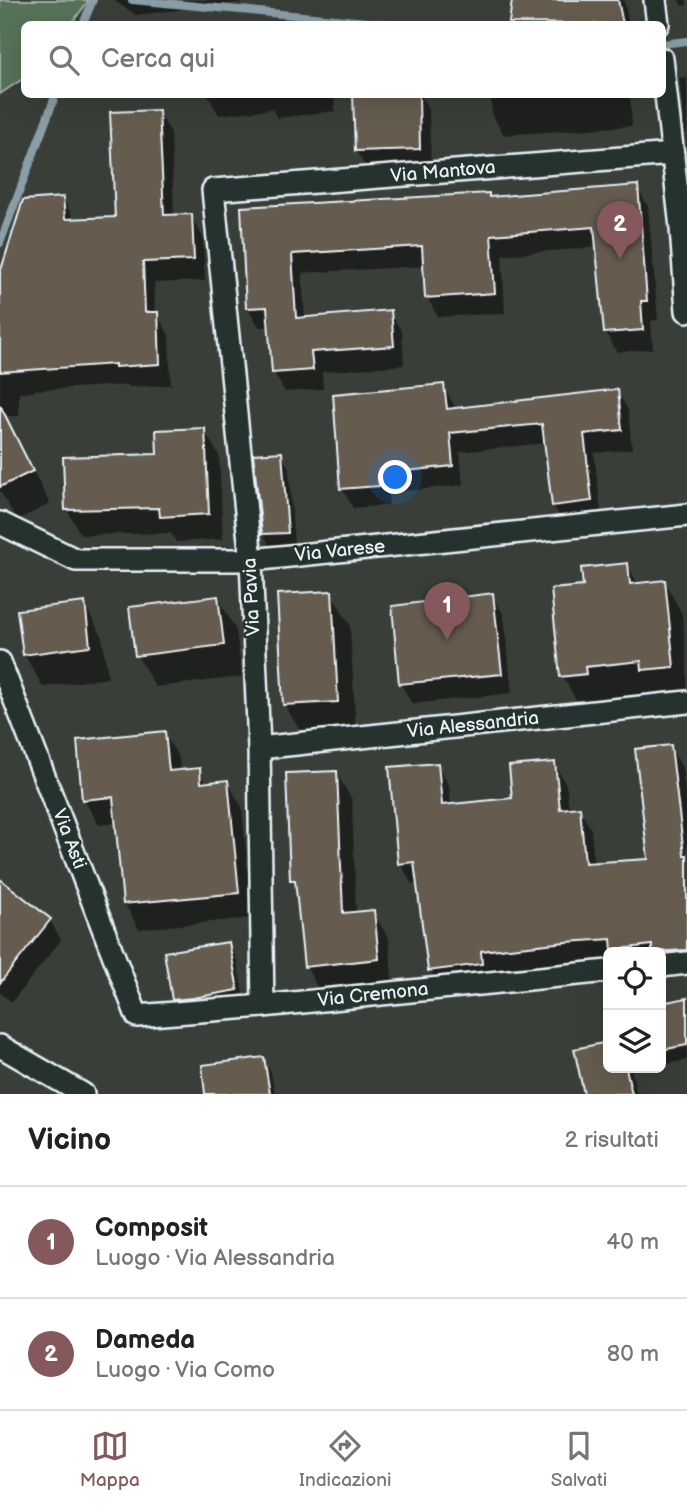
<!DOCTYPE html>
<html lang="it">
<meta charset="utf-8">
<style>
body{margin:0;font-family:"Balsamiq Sans",sans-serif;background:#f6f6f6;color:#222}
.controls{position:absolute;right:21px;bottom:21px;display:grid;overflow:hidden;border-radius:10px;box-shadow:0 7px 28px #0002}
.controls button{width:63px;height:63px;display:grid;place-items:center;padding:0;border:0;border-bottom:2px solid #e0e0e0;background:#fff;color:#222;font:35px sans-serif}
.you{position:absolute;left:396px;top:478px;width:24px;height:24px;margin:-18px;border:5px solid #fff;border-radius:50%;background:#1a73e8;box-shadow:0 0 0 10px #1a73e833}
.badge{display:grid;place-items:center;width:46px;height:46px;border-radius:50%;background:#85585c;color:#fff;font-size:23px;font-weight:700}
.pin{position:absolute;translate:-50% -58px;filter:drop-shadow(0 2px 4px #0008)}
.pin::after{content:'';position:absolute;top:37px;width:24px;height:21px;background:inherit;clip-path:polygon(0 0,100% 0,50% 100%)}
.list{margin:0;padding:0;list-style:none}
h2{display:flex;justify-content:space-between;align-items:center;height:91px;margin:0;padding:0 28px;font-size:30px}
h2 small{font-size:23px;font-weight:400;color:#767676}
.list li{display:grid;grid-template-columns:46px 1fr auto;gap:21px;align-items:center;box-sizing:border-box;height:112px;padding:0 28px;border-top:2px solid #e0e0e0}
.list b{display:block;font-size:26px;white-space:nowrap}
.list p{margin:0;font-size:23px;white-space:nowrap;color:#767676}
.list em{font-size:23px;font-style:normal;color:#767676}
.icon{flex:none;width:38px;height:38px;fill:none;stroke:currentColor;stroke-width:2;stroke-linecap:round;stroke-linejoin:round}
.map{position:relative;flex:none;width:687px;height:1094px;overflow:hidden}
.search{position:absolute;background:#fff;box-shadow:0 7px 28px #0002;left:21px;right:21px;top:21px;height:77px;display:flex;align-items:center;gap:18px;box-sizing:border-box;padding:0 24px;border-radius:10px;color:#767676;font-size:26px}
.sheet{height:315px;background:#fff}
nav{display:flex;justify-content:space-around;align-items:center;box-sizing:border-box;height:98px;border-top:2px solid #e0e0e0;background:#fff;font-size:19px;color:#767676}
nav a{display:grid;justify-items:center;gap:4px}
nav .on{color:#85585c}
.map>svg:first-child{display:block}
.green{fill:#567259;stroke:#9fb2a8;stroke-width:2}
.shadow{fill:#0007}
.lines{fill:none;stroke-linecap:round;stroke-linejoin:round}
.stream{stroke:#8a9ea7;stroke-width:8}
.building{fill:#655b50;stroke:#e8f1f8;stroke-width:2}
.minor-casing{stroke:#e8f1f8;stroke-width:26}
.minor{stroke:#26332d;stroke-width:21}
.labels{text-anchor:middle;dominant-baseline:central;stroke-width:5;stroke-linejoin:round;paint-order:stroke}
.street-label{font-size:19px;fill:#e8f1f8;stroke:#26332d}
</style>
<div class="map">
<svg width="687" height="1094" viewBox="0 0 687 1094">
<rect width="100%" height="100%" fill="#393f38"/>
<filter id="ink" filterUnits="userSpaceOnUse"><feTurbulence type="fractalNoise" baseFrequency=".0143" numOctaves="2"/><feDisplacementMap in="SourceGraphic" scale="14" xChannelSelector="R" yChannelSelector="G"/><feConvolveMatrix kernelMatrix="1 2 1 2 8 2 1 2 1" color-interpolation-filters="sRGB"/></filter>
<g filter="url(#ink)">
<polygon class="green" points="0,0 89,0 71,24 24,24 24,78 0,94"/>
<g class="shadow">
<polygon points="113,0 264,0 136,15"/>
<polygon points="513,0 624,0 629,24 511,24"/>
<polygon points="678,0 687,0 687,5 682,6"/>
<polygon points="687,77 687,147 679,78"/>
<polygon points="207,94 334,94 335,111 277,118 272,109 219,115"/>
<polygon points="354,94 420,94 429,111 431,168 368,171 356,151"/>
<polygon points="491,94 630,94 632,126 504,135 492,115"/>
<polygon points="158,111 171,133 174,216 191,216 203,237 205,281 154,283 155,314 157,314 169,335 171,385 129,387 128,385 34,390 34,392 19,393 19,416 0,416 0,279 63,199 75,220 117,219"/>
<polygon points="637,187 648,207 658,320 651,321 653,349 617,352 605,332 598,247 502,255 505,313 438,317 427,297 425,266 302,273 305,319 390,312 402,332 404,365 322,372 323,389 285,392 274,373 270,327 259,327 248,308 242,209 488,194 490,199"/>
<polygon points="443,385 454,405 455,410 617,391 628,410 632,449 594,453 602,520 565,525 553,506 546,443 460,452 463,485 388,493 389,505 353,508 342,488"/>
<polygon points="9,427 27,459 50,504 17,520 0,491 0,431"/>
<polygon points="204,430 219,455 223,539 176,542 171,533 81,535 67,510"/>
<polygon points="281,454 289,468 294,546 271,548 263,534"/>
<polygon points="627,564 638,584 664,581 682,614 687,660 687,699 663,702 657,693 602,699 603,706 581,708 562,676 585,587"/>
<polygon points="331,593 350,625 356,734 303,736 284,704"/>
<polygon points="492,595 504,615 512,693 412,704 401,684 394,608"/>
<polygon points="218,598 236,630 242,677 155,687 137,655"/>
<polygon points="84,604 102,636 108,678 43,687 24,654"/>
<polygon points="164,733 179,758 180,772 199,770 207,784 227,782 242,807 252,918 139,929 125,904 117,823 99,825 84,800 79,741"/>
<polygon points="670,747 682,767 687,809 687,972 661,967 661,954 668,951 667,948 656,952 608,952 608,960 492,971 493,985 442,992 430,971 419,883 412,884 400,863 437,765 449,785 451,806 513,800 554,764 566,784 569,809 579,808 591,829 594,864 650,861"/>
<polygon points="336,772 352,800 356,914 373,912 389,939 393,986 321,994 306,966 298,889 292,879"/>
<polygon points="0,881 50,920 61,940 12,1002 0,993"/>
<polygon points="228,943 236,957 245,1003 181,1013 174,999"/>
<polygon points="608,1043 608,1068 631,1068 637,1094 586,1094 576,1050"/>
<polygon points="687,1047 687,1060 661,1065 661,1052"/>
<polygon points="264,1059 271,1073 275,1094 207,1094"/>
</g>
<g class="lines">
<g class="stream">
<polyline points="132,0 389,24"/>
<polyline points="83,24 93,0"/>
<polyline points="662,44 687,41"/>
<polyline points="0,243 56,94"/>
</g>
</g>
<g class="building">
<polygon points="512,0 618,0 623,24 509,23"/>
<polygon points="353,94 419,94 420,149 355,151"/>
<polygon points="159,110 164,215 192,214 194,260 143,262 145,312 158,312 160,364 115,367 115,364 0,372 0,273 23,200 63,197 65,219 115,217 110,112"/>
<polygon points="638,185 647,301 641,301 643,330 604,333 594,227 491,235 495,293 425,298 422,246 292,254 296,318 391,310 394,346 311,352 313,370 272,373 267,307 246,308 241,207 489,193 489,197"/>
<polygon points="444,384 447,409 618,389 622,430 584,434 592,501 552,506 542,424 450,433 453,466 378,474 379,486 340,489 333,394"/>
<polygon points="0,405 33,471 0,487"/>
<polygon points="205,428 209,514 160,517 159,508 65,510 63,457 157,454 156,430"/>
<polygon points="282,452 288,533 262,534 253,454"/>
<polygon points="628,563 630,584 665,580 674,667 642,670 641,661 585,667 586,674 560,677 551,589 583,586 581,568"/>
<polygon points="332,591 338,702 283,705 277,594"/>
<polygon points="493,593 502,674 399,684 392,606"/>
<polygon points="218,596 224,645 135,656 129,607"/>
<polygon points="85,602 90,646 23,655 17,610"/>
<polygon points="165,731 169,771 200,768 201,783 228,780 239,893 123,904 113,797 82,800 77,740"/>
<polygon points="671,745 684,855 687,855 687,950 652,952 652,945 612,950 611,939 566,942 481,951 482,964 428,971 414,862 398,864 389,767 438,763 442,805 512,798 509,766 555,762 560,809 580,807 585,863 648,859 635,749"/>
<polygon points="337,771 343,913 374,910 379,959 304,967 295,880 290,880 286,773"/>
<polygon points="0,879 51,919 0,983"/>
<polygon points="229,942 238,990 193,998 172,1000 164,952"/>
<polygon points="687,998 687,1045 661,1050 661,1003"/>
<polygon points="608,1042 608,1068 626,1068 632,1094 584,1094 574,1049"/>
<polygon points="264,1057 270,1094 205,1094 202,1065"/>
</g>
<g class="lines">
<g class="minor-casing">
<g id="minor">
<polyline points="655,0 658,24"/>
<polyline points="662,59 681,228 687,311"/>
<polyline points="0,523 76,560 251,560 687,515"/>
<polyline points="0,662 137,1016 263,1006 608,971"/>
<polyline points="259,748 687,702"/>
<polyline points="661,966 687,963"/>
<polyline points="263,1006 259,748 251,560 213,190 673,154"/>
<polyline points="0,1046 83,1094"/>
</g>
</g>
<use href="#minor" class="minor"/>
</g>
</g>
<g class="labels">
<g class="street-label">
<text transform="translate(443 172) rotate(-5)">Via Mantova</text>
<text transform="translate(340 551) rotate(-6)">Via Varese</text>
<text transform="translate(252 597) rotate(-93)">Via Pavia</text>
<text transform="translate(473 725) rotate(-6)">Via Alessandria</text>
<text transform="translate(69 839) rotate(69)">Via Asti</text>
<text transform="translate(373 995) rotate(-6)">Via Cremona</text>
</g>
</g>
</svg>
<div class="controls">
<button><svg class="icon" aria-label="locate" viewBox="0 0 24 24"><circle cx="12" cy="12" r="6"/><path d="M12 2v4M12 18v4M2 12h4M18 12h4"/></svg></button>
<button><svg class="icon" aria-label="layers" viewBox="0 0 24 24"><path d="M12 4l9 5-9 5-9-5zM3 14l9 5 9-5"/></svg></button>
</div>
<div class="you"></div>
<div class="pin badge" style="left:447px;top:640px">1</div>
<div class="pin badge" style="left:620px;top:259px">2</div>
<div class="search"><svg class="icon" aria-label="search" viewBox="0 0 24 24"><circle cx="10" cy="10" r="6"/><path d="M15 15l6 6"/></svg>Cerca qui</div>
</div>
<section class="sheet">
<h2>Vicino<small>2 risultati</small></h2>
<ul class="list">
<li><span class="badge">1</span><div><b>Composit</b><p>Luogo · Via Alessandria</p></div><em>40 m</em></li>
<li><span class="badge">2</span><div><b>Dameda</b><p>Luogo · Via Como</p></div><em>80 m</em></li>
</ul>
</section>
<nav>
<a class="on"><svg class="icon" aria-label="map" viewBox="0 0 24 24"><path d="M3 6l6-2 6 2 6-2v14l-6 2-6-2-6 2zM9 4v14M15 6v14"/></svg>Mappa</a>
<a><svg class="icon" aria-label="directions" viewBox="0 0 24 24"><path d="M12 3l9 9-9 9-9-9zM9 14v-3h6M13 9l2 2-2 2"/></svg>Indicazioni</a>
<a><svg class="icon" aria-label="saved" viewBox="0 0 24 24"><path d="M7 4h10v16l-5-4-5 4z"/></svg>Salvati</a>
</nav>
